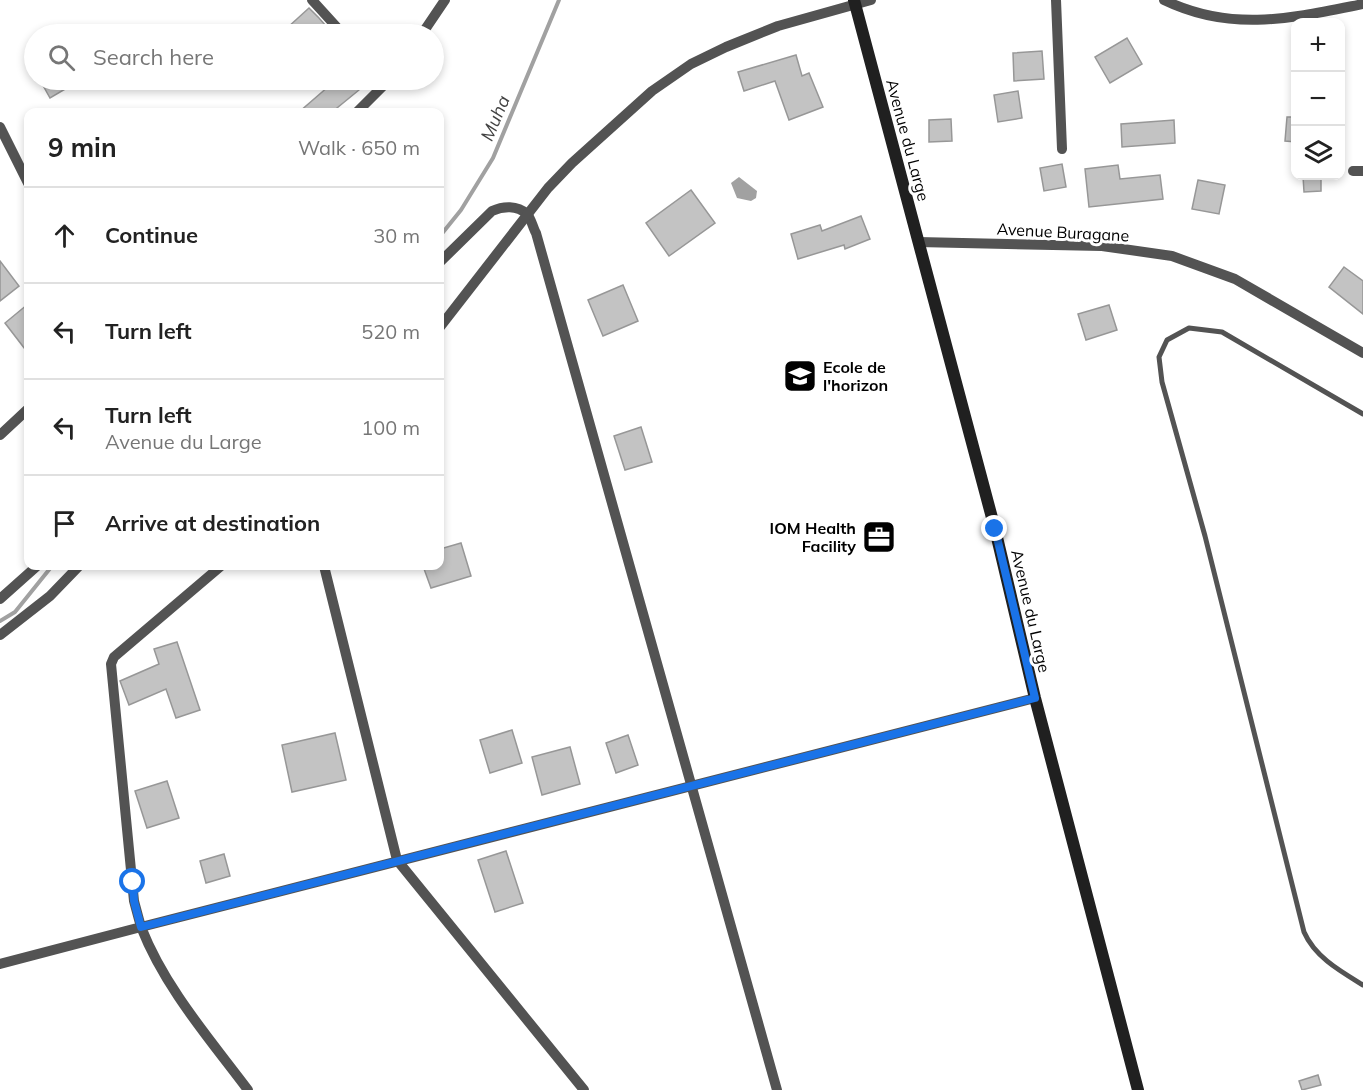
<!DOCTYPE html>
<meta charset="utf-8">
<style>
body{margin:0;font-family:Mulish,sans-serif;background:#f6f6f6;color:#222}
.controls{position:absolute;right:18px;top:18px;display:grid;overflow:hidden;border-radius:12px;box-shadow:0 3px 9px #0003}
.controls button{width:54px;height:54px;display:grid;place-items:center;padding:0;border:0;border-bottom:2px solid #e0e0e0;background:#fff;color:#222;font:30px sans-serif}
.stop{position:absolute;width:18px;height:18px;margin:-14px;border:4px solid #1a73e8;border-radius:50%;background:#fff}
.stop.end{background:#1a73e8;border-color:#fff;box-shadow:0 2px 6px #0008}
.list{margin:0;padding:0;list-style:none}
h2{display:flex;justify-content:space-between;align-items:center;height:78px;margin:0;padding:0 24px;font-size:26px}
h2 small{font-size:20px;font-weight:400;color:#767676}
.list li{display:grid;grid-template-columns:39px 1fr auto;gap:18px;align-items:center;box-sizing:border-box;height:96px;padding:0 24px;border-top:2px solid #e0e0e0}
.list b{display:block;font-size:22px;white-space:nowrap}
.list p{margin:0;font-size:20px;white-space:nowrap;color:#767676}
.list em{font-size:20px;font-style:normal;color:#767676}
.icon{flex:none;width:33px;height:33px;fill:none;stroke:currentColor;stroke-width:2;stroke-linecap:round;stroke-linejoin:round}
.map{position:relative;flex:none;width:1363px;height:1090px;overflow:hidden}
.search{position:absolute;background:#fff;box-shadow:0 3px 9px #0003;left:24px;top:24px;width:420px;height:66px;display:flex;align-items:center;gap:15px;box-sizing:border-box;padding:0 21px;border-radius:33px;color:#767676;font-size:22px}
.panel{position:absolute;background:#fff;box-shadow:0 3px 9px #0003;left:24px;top:108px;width:420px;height:462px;border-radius:12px}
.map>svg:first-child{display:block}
.water{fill:#a1a1a1}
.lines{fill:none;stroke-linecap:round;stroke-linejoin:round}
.stream{stroke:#a1a1a1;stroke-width:4}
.building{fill:#c3c3c3;stroke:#979797;stroke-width:1.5}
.service{stroke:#535353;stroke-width:5}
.minor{stroke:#535353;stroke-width:10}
.secondary{stroke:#202020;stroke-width:12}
.route{stroke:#1a73e8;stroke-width:8}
.labels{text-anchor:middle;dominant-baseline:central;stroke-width:6;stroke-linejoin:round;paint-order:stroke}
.street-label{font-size:16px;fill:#000;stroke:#fff}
.poi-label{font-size:16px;font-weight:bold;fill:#000;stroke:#fff;text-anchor:start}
.water-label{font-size:18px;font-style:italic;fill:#424242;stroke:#fff}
</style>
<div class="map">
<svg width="1363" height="1090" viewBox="0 0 1363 1090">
<rect width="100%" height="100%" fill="#fff"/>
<polygon class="water" points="739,177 757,191 756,198 751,201 737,198 731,183"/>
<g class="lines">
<g class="stream">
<polyline points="440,236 461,210 493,158 559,0"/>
<polyline points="0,621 15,612 52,566"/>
</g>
</g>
<g class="building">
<polygon points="309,8 319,18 333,34 292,34 287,28"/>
<polygon points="1127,38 1142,64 1110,83 1095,57"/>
<polygon points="1042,51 1044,79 1014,81 1013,53"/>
<polygon points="796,55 802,76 809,73 823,107 789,120 775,81 744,91 738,72"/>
<polygon points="40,80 62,80 67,88 50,98"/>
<polygon points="336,80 359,80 359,90 332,112 299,112"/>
<polygon points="1018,91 1022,118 998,122 994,95"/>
<polygon points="1287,117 1296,117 1296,142 1285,141"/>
<polygon points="951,119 952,141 929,142 929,120"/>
<polygon points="1174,120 1175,143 1122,147 1121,124"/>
<polygon points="1062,164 1066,187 1044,191 1040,168"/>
<polygon points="1118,165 1120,179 1160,175 1163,199 1089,207 1085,169"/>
<polygon points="1303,176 1321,176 1321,191 1304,192"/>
<polygon points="1198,180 1225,185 1219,214 1192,209"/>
<polygon points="691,190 715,223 669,256 646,223"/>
<polygon points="861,216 870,239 845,249 844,245 798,259 791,234 820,225 822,231"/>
<polygon points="0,261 19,286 0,301"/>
<polygon points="1344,267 1363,281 1363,314 1329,287"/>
<polygon points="623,285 638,321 603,336 588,300"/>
<polygon points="28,304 28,353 5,323"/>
<polygon points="1109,305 1117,330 1086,340 1078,314"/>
<polygon points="641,427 652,462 625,470 614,436"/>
<polygon points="461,543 471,576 431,588 423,566 440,566 440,549"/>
<polygon points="177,642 200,710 176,718 166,689 129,705 120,681 159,664 154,649"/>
<polygon points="512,730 522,763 490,773 480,740"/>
<polygon points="335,733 346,780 292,792 282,745"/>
<polygon points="628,735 638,765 616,773 606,743"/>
<polygon points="570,747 580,784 542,795 532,757"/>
<polygon points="167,781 179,818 147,828 135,791"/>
<polygon points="506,851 523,903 495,912 478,860"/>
<polygon points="224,854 230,876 206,883 200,861"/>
<polygon points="1318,1075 1321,1085 1302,1090 1299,1081"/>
</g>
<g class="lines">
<path class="service" d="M1363,414L1222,332L1189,328L1167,340L1159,357L1162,382L1205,536L1304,932C1315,957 1340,971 1363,985"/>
<g class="minor">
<polyline points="312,0 343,34"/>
<polyline points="1056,0 1062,149"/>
<path d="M1164,0C1232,33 1293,18 1363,4"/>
<polyline points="422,34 445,0"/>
<polyline points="357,112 389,80"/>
<polyline points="0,127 28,183"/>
<polyline points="1353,171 1363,171"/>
<polyline points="918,242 1102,246 1172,256 1235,279 1363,353"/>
<path d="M440,262L492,211C503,206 517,205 527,214C531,218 533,228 536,233L777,1090"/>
<polyline points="440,327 548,188 572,163 652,91 691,64 726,47 778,26 871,0"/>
<polyline points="0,435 28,409"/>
<polyline points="324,566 397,860 584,1090"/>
<polyline points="0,599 37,566"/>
<polyline points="0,635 50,596 79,566"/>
<polyline points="0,964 141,927 134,901 111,664 114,657 221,566"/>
<path d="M248,1090C209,1038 165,988 141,927L1035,698"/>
</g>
<polyline class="secondary" points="854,0 995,529 1035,698 1138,1090"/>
</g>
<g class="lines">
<polyline class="route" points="133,882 134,901 141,927 1035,698 995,529"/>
</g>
<defs>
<g id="school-square" transform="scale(1.725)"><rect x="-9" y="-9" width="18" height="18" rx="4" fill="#000" stroke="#fff"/><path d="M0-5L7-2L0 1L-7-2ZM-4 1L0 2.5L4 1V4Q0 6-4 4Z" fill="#fff"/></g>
<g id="office-square" transform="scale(1.725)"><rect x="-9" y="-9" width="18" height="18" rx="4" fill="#000" stroke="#fff"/><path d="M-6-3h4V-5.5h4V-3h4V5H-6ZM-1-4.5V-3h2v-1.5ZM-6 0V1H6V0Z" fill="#fff"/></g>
</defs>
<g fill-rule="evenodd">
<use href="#school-square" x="800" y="376"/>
<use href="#office-square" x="879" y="537"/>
</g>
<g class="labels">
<g class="street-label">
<text transform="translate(908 140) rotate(75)">Avenue du Large</text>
<text transform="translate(1063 232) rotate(3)">Avenue Buragane</text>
<text transform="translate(1031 611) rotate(77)">Avenue du Large</text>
</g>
<g class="poi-label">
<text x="823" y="367">Ecole de<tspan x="823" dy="18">l'horizon</tspan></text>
<text x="856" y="528" text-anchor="end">IOM Health<tspan x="856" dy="18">Facility</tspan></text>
</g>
<g class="water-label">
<text transform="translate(495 118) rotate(-67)">Muha</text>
</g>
</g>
</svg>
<div class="controls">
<button>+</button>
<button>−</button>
<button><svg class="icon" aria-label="layers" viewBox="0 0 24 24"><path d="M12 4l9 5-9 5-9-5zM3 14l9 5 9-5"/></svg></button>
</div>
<div class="stop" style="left:133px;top:882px"></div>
<div class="stop end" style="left:995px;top:529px"></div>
<div class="search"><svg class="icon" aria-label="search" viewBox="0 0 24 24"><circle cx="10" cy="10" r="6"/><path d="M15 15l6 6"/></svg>Search here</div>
<section class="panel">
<h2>9 min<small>Walk · 650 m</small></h2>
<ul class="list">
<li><svg class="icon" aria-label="ahead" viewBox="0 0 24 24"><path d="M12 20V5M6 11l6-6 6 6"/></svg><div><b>Continue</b></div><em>30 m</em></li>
<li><svg class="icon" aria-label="left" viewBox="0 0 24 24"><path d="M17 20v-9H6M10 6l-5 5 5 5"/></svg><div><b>Turn left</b></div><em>520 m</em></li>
<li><svg class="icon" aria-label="left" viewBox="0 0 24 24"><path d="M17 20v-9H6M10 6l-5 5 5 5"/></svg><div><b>Turn left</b><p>Avenue du Large</p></div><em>100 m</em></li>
<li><svg class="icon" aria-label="arrive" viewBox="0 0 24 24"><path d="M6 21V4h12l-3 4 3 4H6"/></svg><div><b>Arrive at destination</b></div></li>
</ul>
</section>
</div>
